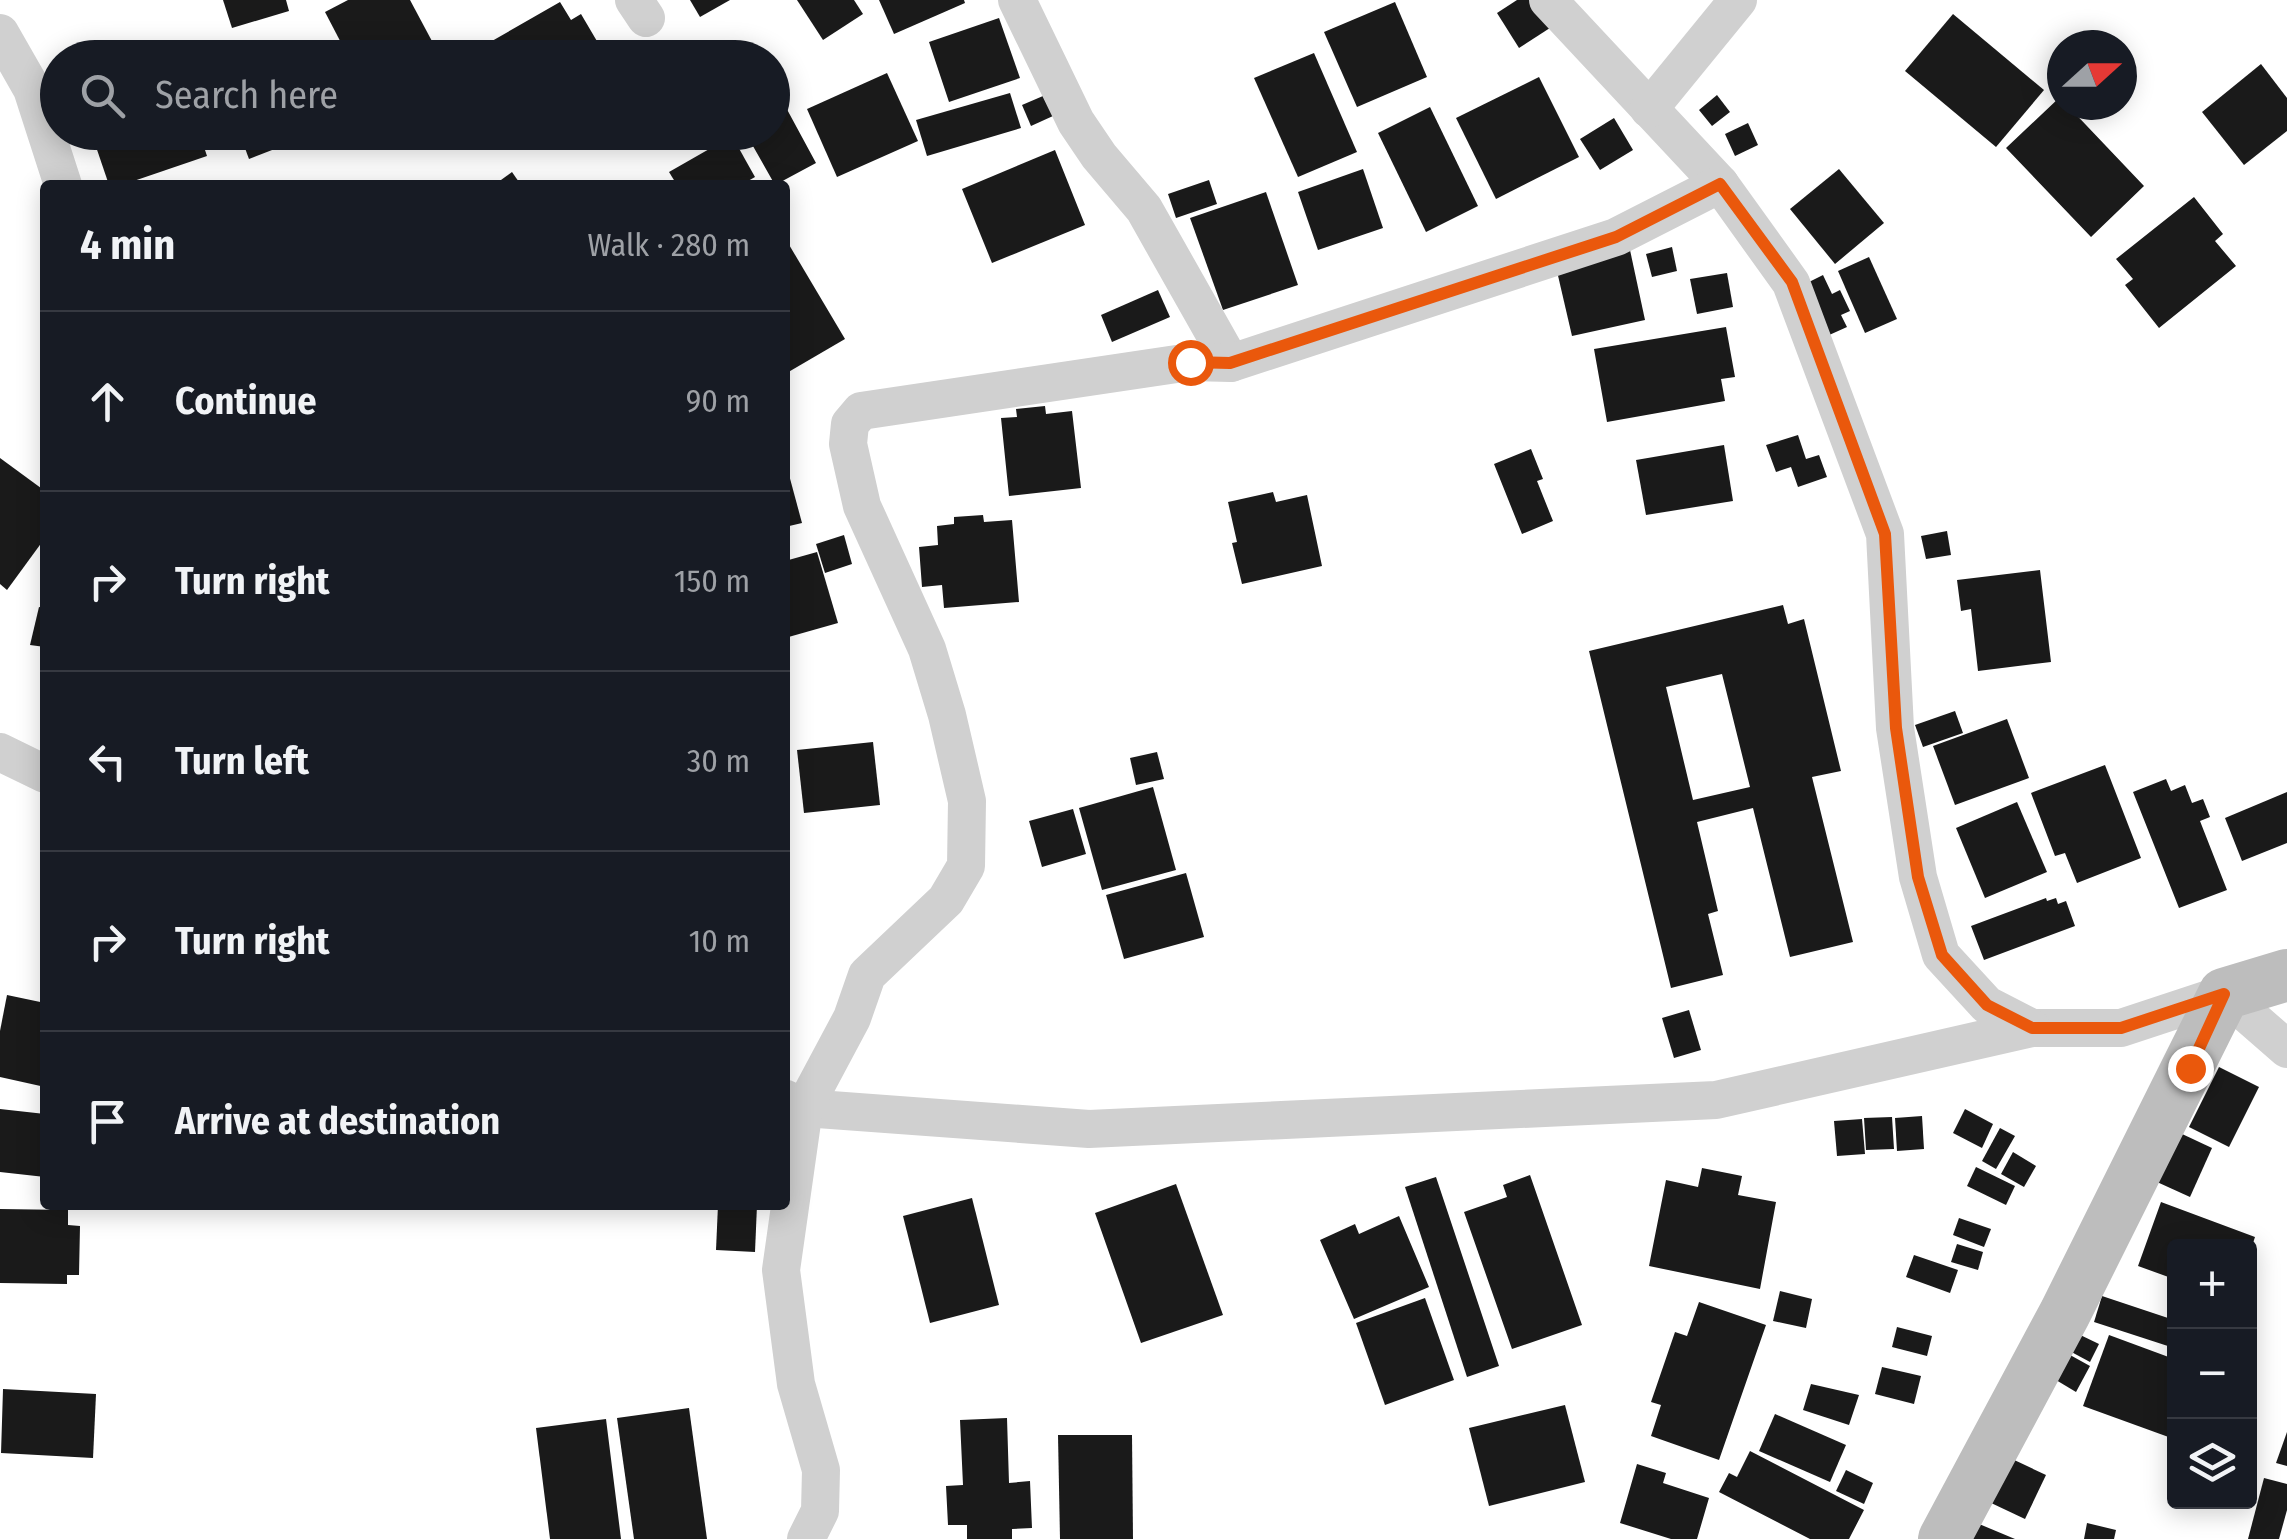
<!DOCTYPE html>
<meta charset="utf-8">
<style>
body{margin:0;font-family:"Fira Sans Condensed",sans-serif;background:#20242c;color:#f1f3f6}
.controls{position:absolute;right:30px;bottom:30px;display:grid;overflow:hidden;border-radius:10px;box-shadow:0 5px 25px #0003}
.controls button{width:90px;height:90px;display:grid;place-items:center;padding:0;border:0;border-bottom:2px solid #363941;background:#171b24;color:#f1f3f6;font:50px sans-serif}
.compass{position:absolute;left:2047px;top:30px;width:90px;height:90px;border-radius:50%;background:#171b24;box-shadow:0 5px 25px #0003;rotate:69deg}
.stop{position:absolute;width:30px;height:30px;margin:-22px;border:8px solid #ea580c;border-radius:50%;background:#fff}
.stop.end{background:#ea580c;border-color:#fff;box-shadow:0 2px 10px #0008}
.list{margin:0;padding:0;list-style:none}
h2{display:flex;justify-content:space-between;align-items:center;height:130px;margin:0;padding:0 40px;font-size:42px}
h2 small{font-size:32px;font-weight:400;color:#9ea1a6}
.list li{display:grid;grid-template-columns:65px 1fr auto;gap:30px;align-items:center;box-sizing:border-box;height:180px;padding:0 40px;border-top:2px solid #363941}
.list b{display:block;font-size:38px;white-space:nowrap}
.list em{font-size:32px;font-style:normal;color:#9ea1a6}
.icon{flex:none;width:55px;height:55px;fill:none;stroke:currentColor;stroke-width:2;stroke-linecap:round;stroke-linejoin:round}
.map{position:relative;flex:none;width:2287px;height:1539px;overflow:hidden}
.search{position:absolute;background:#171b24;box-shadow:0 5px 25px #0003;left:40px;top:40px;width:750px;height:110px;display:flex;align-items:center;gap:25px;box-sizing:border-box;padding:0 35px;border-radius:55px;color:#9ea1a6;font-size:38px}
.panel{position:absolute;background:#171b24;box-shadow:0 5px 25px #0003;left:40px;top:180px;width:750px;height:1030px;border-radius:10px}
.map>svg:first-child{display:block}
.building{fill:#1a1a1a;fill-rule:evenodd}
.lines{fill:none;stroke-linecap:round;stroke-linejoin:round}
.street{stroke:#d0d0d0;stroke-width:38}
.secondary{stroke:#bdbdbd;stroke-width:52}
.route{stroke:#ea580c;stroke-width:12}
</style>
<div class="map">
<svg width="2287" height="1539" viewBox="0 0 2287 1539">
<rect width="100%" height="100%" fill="#fff"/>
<g class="building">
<polygon points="223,0 286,0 289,11 232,28"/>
<polygon points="348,0 410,0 441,58 349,58 325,12"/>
<polygon points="690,0 730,0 700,17"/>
<polygon points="797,0 854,0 863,14 823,40"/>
<polygon points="879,0 964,0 965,3 894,34"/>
<polygon points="1517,0 1537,0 1553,26 1519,48 1497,13"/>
<polygon points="560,2 571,20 581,14 601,48 591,54 593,58 502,58 492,41"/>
<polygon points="1395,2 1427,77 1357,107 1324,32"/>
<polygon points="1953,14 2044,90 1996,147 1905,71"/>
<polygon points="999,18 1020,78 949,102 929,42"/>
<polygon points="1314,53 1357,152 1298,177 1254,78"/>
<polygon points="2261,64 2287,98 2287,131 2244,165 2202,112"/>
<polygon points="887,73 918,141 837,177 807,109"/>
<polygon points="1539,77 1579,157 1496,199 1456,118"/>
<polygon points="1010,93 1021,128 927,156 916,120"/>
<polygon points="1717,95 1730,112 1712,126 1699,110"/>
<polygon points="1043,96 1053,116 1031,126 1022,105"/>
<polygon points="2060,97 2062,105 2067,105 2144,186 2091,237 2006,148"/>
<polygon points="783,102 816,163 775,185 745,132 772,132 772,108"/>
<polygon points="1430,107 1478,206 1426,232 1378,133"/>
<polygon points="1614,118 1633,150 1600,170 1580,139"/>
<polygon points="1748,123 1758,145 1735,156 1725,134"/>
<polygon points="91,132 199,132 207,156 122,185 109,185"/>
<polygon points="239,132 316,132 316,133 249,159"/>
<polygon points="732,136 755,177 741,185 677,185 669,172"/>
<polygon points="1055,150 1085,225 992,263 962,189"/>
<polygon points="1363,169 1383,228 1318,250 1298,192"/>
<polygon points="1839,169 1884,223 1835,264 1790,209"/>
<polygon points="512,172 521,185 494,185"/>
<polygon points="1209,180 1217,204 1176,218 1168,194"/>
<polygon points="1266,192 1298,285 1223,310 1190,218"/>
<polygon points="2194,197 2223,234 2215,241 2236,266 2159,328 2125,285 2133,279 2116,259"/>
<polygon points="788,243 845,339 785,374 785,245"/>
<polygon points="1672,247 1677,271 1652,277 1646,254"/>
<polygon points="1630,250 1645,320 1572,336 1556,267"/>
<polygon points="1869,257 1897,319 1865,333 1838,271"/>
<polygon points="1727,273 1733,307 1697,314 1690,279"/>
<polygon points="1823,275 1832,294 1840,290 1850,311 1841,315 1847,327 1827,336 1803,285"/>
<polygon points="1158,290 1170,317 1112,342 1101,315"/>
<polygon points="1726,327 1735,377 1721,379 1725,401 1607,422 1594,349"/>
<polygon points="1045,406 1046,414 1072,411 1081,488 1009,496 1001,418 1017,417 1016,409"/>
<polygon points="1798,435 1806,459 1819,455 1827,477 1798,487 1791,467 1776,472 1766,445"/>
<polygon points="1724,445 1733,501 1646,515 1636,460"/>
<polygon points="1531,449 1543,479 1537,481 1553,521 1522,534 1494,464"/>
<polygon points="0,458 45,491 45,538 7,590 0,584"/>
<polygon points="785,460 802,523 785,527"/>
<polygon points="1273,492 1276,502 1307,495 1322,566 1242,584 1232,543 1237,542 1228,502"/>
<polygon points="983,515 984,522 1012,520 1019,602 944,608 942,585 922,587 919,547 938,545 937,526 954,524 954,517"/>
<polygon points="1947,531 1951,555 1926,559 1921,536"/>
<polygon points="844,535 852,564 825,573 816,544"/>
<polygon points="817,552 838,623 785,638 785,561"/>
<polygon points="2040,570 2051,662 1978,671 1971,609 1961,611 1957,580"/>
<path d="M1783,605L1788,624L1804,619L1841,771L1812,777L1853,942L1790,957L1753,808L1697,822L1718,911L1708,914L1723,975L1671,988L1589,651ZM1722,674L1750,787L1693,800L1666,687Z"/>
<polygon points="39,607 45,608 45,647 30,645"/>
<polygon points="1955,711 1963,733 1923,747 1915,725"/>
<polygon points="2007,719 2029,778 1955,805 1933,746"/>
<polygon points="873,742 880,805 804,813 797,750"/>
<polygon points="1157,752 1164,779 1136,785 1130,758"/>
<polygon points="2105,765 2141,858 2077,883 2065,853 2055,856 2031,793"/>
<polygon points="2166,779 2171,791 2185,785 2192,803 2203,799 2210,817 2200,821 2227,890 2179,908 2133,792"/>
<polygon points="1153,787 1176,870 1102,890 1079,808"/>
<polygon points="2287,792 2287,843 2242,861 2225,818"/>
<polygon points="2017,802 2047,872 1985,898 1956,828"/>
<polygon points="1073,809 1086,854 1042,867 1029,821"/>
<polygon points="1186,873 1204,937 1124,959 1106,895"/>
<polygon points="2046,898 2047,901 2056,898 2058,904 2066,901 2075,926 1984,960 1971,926"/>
<polygon points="7,995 45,1003 45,1087 0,1077 0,1031"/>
<polygon points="1689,1010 1701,1050 1674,1058 1662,1018"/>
<polygon points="2219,1067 2259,1087 2229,1147 2189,1127"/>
<polygon points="0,1109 45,1114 45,1177 0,1172"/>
<polygon points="1965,1109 1993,1124 1982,1148 1953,1133"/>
<polygon points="1922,1116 1924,1149 1897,1151 1895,1118"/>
<polygon points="1892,1117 1894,1149 1866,1150 1864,1118"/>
<polygon points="1862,1119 1865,1154 1837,1156 1834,1121"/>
<polygon points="2000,1128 2015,1136 1996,1169 1982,1161"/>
<polygon points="2180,1133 2212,1148 2190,1197 2157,1182"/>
<polygon points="2013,1152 2036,1166 2024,1187 2001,1174"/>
<polygon points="1976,1167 2015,1186 2006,1205 1967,1186"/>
<polygon points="1702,1168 1742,1176 1738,1195 1776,1202 1760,1289 1649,1266 1666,1180 1698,1187"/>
<polygon points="1530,1175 1582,1325 1512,1349 1464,1212 1507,1197 1503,1185"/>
<polygon points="1436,1177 1499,1366 1467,1377 1405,1187"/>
<polygon points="1176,1184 1223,1315 1141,1343 1095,1213"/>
<polygon points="972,1198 999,1305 930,1323 903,1216"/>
<polygon points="2161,1202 2255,1237 2252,1246 2174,1246 2174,1279 2138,1266"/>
<polygon points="718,1205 757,1205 755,1252 716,1250"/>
<polygon points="0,1209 68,1210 68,1225 80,1226 79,1275 67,1275 67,1284 0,1283"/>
<polygon points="1399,1216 1429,1287 1354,1319 1320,1240 1355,1224 1359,1234"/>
<polygon points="1959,1218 1991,1229 1984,1247 1953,1235"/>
<polygon points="1957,1244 1983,1252 1978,1270 1951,1262"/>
<polygon points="1914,1255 1958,1270 1950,1293 1906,1277"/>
<polygon points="1780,1291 1812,1299 1806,1328 1773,1321"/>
<polygon points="2102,1296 2174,1320 2174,1348 2094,1322"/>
<polygon points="1425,1298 1454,1380 1385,1405 1356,1323"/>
<polygon points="1699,1302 1766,1325 1719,1460 1651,1436 1661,1405 1651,1402 1675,1332 1687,1336"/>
<polygon points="1897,1327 1932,1336 1927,1356 1892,1347"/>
<polygon points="2072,1331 2099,1344 2090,1362 2064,1348"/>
<polygon points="2109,1335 2174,1359 2174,1439 2083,1406"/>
<polygon points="2061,1350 2090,1366 2076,1392 2046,1374"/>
<polygon points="1882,1367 1921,1376 1914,1404 1875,1394"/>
<polygon points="1811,1384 1859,1395 1849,1425 1803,1410"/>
<polygon points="3,1389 96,1394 93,1458 1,1453"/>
<polygon points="1565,1405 1585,1482 1489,1506 1469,1428"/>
<polygon points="689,1408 707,1539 634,1539 617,1418"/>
<polygon points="1775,1414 1846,1445 1830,1482 1759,1451"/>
<polygon points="1007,1418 1009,1483 1030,1481 1032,1528 1012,1529 1012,1539 967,1539 967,1525 948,1525 946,1486 963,1485 960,1420"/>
<polygon points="606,1419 621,1539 550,1539 536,1428"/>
<polygon points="2287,1432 2287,1466 2276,1463"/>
<polygon points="1058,1435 1132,1435 1133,1539 1060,1539"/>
<polygon points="1750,1451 1864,1510 1849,1539 1810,1539 1719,1492 1729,1473 1737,1477"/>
<polygon points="2010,1458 2046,1475 2025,1519 1989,1502"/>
<polygon points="1637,1464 1666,1473 1663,1483 1709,1498 1697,1539 1671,1539 1620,1523"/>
<polygon points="1846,1470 1873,1483 1864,1504 1836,1491"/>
<polygon points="2264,1478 2287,1484 2287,1510 2279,1539 2248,1539"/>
<polygon points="1972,1521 2015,1539 1965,1539"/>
<polygon points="2087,1523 2116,1530 2114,1539 2084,1539"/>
</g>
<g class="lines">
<g class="street">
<polyline points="634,0 646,18"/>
<polyline points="1017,0 1076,122 1099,156 1144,209 1231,363"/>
<polyline points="1548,0 1720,184 1791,283 1885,534 1895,728 1918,877 1941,955 1987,1005 2032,1028 2121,1028 2224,994 2287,1049"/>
<polyline points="0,33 32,89 63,185"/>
<polyline points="1649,109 1738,0"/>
<polyline points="0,752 45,774"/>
<polyline points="786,1099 804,1108 1089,1129 1716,1100 2032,1028"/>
<polyline points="806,1539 820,1511 821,1470 796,1384 781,1270 804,1108 852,1018 867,975 946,900 966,866 967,801 947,715 927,649 862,506 848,444 850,424 861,411 1190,362 1231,363 1616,237 1720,184"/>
</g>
<polyline class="secondary" points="1944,1539 2065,1313 2224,994 2287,975"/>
</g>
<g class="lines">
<polyline class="route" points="1190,362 1230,363 1616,237 1720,184 1792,282 1885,534 1896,728 1918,877 1942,955 1987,1005 2032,1028 2121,1028 2224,994 2190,1068"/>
</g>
</svg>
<div class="controls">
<button>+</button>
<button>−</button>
<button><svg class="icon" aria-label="layers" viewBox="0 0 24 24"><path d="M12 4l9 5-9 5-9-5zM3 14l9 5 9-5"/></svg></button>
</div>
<svg class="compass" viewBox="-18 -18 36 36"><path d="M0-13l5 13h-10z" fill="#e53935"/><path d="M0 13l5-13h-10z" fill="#9ea1a6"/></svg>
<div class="stop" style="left:1190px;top:362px"></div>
<div class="stop end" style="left:2190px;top:1068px"></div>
<div class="search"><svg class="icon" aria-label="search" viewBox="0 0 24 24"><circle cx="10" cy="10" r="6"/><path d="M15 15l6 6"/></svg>Search here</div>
<section class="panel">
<h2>4 min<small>Walk · 280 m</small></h2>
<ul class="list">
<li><svg class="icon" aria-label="ahead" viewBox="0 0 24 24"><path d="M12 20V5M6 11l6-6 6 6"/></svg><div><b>Continue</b></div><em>90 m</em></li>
<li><svg class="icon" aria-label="right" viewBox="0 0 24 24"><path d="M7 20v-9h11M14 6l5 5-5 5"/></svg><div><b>Turn right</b></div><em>150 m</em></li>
<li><svg class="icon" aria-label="left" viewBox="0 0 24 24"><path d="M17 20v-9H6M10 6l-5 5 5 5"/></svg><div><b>Turn left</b></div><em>30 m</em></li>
<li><svg class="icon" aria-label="right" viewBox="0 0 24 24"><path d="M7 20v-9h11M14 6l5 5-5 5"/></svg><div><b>Turn right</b></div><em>10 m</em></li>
<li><svg class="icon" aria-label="arrive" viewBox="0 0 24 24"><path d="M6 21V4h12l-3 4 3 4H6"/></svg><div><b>Arrive at destination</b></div></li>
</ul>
</section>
</div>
